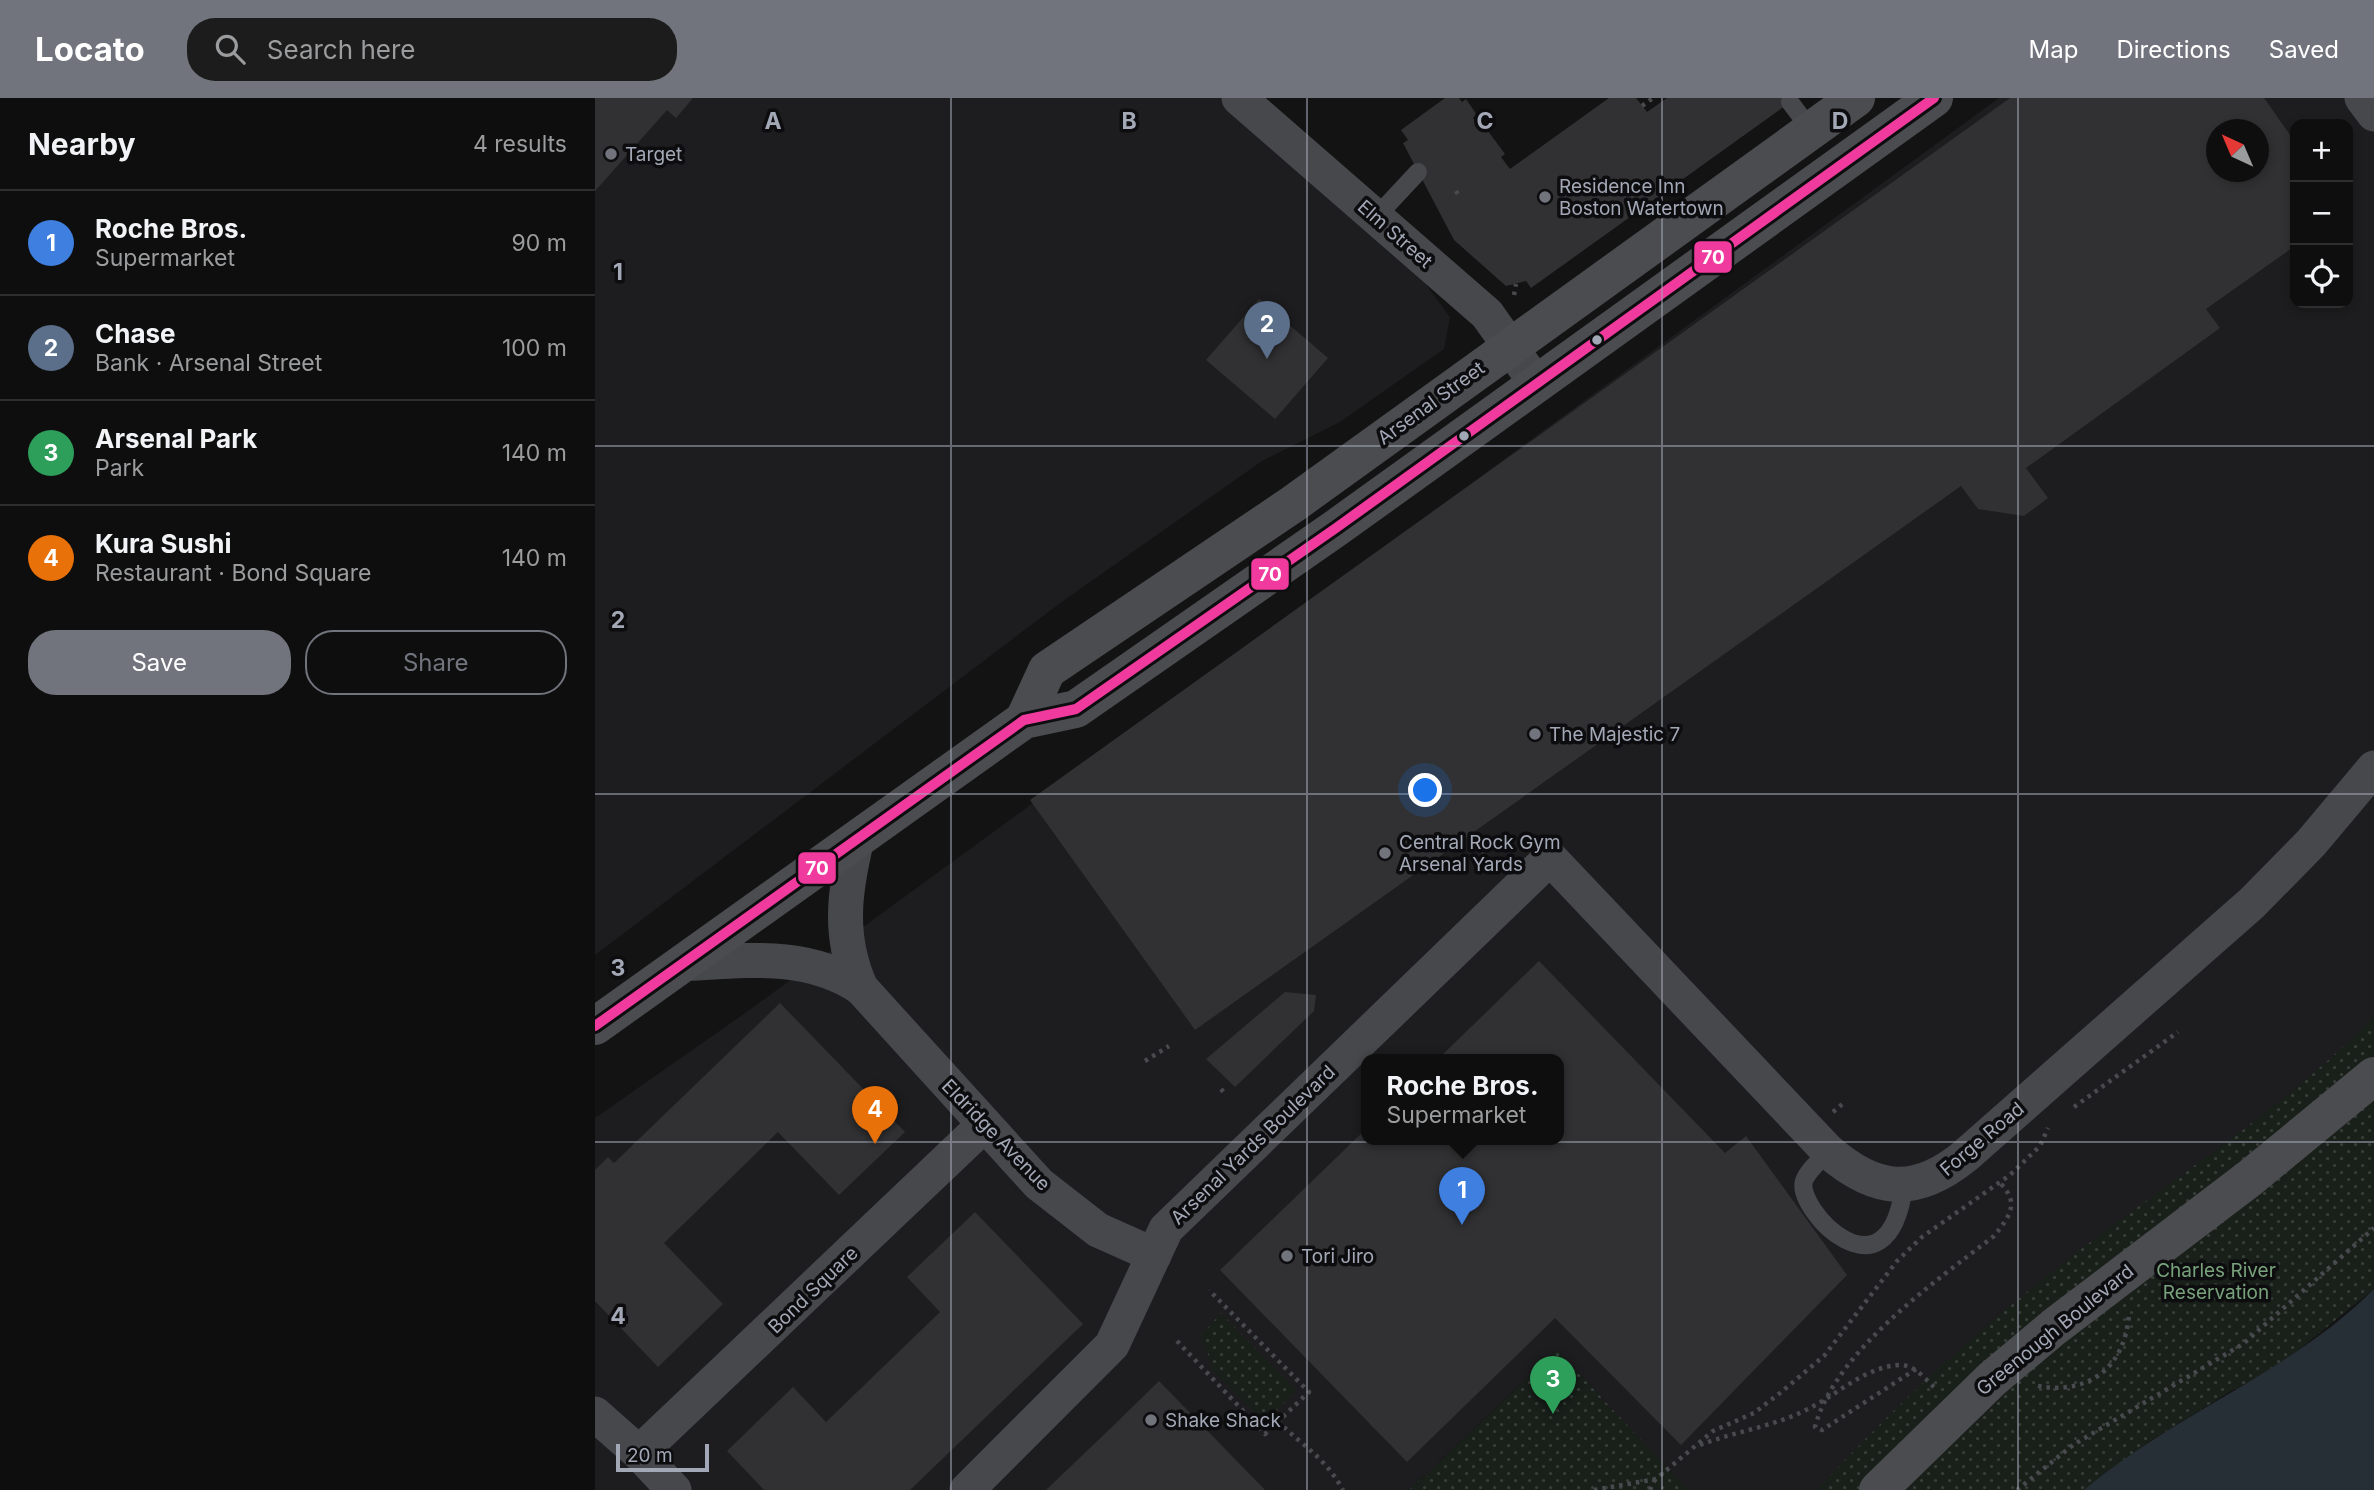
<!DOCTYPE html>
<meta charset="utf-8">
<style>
body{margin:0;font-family:Inter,sans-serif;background:#1c1c1c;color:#f1f3f6}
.controls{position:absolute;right:21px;top:21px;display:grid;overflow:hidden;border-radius:14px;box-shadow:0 4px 10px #0003}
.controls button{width:63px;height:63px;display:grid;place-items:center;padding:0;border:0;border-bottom:2px solid #2e2e2e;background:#0e0e0e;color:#f1f3f6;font:35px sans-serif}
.compass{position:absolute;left:1611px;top:21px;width:63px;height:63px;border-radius:50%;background:#0e0e0e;box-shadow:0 4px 10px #0003;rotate:316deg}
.scale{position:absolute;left:21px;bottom:18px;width:93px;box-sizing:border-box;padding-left:7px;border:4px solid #a3a8b6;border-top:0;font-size:19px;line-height:24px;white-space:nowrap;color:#a3a8b6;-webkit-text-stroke:5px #0d0d0f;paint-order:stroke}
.you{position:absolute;left:831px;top:693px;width:24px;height:24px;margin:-18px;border:5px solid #fff;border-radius:50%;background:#1a73e8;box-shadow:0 0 0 10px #1a73e833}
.badge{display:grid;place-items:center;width:46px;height:46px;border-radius:50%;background:#71747d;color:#fff;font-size:23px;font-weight:700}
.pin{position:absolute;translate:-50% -58px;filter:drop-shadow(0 2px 4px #0008)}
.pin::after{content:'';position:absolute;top:37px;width:24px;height:21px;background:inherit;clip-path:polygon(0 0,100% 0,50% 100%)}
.popup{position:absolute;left:766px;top:956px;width:203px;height:91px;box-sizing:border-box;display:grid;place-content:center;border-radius:14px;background:#0e0e0e;filter:drop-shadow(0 2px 5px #0005);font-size:23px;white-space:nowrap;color:#9b9c9e}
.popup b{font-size:26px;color:#f1f3f6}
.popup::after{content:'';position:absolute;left:50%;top:100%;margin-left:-14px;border:14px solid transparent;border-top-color:#0e0e0e}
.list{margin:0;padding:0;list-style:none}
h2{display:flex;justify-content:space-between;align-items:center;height:91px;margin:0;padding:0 28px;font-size:30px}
h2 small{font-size:23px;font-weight:400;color:#9b9c9e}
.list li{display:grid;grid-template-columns:46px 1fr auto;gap:21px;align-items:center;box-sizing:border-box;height:105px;padding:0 28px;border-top:2px solid #2e2e2e}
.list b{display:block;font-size:26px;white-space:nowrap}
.list p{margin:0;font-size:23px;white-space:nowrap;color:#9b9c9e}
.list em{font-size:23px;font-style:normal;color:#9b9c9e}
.actions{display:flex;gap:14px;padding:21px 28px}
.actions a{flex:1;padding:16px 0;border:2px solid #71747d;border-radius:28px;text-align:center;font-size:24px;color:#71747d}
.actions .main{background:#71747d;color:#fff}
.icon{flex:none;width:38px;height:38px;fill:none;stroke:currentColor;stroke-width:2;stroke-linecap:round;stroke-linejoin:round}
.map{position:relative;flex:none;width:1779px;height:1392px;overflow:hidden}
header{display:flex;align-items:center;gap:42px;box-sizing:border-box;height:98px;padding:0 35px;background:#71747d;color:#fff}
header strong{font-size:33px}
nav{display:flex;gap:38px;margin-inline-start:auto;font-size:24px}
.search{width:490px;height:63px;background:#1c1c1c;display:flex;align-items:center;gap:18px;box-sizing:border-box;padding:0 24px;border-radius:28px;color:#9b9c9e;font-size:26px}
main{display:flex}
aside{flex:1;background:#0e0e0e}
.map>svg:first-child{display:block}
.built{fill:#1d1d1f;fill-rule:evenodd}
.grass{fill:url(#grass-dots)}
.water{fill:#262e36}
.building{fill:#313133;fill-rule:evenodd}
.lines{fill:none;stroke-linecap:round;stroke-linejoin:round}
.path{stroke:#494a4e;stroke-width:4.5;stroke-dasharray:3.5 5;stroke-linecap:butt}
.lane{stroke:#47484c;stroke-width:18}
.street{stroke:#47484c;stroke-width:35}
.secondary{stroke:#4b4c50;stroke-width:38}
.bus-1-casing{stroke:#0d0d0f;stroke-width:16}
.bus-1{stroke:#f13a9d;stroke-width:10}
.grid{fill:none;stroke:#a3a8b6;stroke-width:2;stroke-opacity:0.55}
.poi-dot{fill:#71747d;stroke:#0d0d0f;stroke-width:2.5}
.bus-dot{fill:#a3a8b6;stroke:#0d0d0f;stroke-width:2.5}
.labels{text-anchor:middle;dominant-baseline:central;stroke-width:7;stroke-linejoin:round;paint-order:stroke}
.poi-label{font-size:19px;fill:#a3a8b6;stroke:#0d0d0f;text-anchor:start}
.street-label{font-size:19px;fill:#a3a8b6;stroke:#0d0d0f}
.park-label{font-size:19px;fill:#78a27b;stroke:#0d0d0f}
.grid-label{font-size:23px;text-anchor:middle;font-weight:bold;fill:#a3a8b6;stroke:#0d0d0f;stroke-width:7;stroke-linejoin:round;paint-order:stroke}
.line-badge{stroke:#0d0d0f;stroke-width:2.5}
.badge-label{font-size:19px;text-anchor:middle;font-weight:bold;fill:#fff}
</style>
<header>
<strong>Locato</strong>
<div class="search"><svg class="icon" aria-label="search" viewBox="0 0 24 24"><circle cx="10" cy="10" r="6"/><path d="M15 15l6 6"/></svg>Search here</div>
<nav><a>Map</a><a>Directions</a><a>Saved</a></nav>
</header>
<main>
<aside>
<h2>Nearby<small>4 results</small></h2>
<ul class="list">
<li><span class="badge" style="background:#3f7fe0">1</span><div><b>Roche Bros.</b><p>Supermarket</p></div><em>90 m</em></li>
<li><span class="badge" style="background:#5c6f8a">2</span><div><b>Chase</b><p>Bank · Arsenal Street</p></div><em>100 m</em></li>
<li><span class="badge" style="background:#2e9e5b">3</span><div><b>Arsenal Park</b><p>Park</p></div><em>140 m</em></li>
<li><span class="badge" style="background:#e8710a">4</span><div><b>Kura Sushi</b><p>Restaurant · Bond Square</p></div><em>140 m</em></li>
</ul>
<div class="actions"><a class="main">Save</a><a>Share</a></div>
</aside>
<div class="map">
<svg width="1779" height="1392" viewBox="0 0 1779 1392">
<defs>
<pattern id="grass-dots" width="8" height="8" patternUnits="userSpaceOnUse" patternTransform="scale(1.75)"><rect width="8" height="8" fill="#19201a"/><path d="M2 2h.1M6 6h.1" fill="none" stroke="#373e39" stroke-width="1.8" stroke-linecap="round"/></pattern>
</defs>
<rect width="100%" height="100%" fill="#131313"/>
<g class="built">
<polygon points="0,0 644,0 781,119 855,219 849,251 745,324 667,363 468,503 0,857"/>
<path d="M1404,0H1779V919L1764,935L1727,970L1606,1065L1447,1182L1349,1267L1222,1392H1093L962,1252L814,1392H0V1020L153,913ZM1700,26H1753V205H1700ZM1622,32H1664V74H1622ZM771,961H963V1041H771Z"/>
</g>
<g class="grass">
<path d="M1779,919V1191L1680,1271L1636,1293L1552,1345L1489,1392H1222C1310,1296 1409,1208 1514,1130C1605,1063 1699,1000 1779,919Z"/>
<polygon points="626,1215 701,1292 671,1324 619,1273 606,1237"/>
<polygon points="962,1252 1093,1392 814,1392 827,1380"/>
</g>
<path class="water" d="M1779,1191V1392H1489C1580,1315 1695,1275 1779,1191Z"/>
<g class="building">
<polygon points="0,0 98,0 81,20 72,12 0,93"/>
<polygon points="850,0 864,0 867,4 871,1 882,17 878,20 884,28 887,25 910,56 906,59 915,71 1014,0 1041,0 1052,14 1072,0 1201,0 936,190 931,183 911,188 859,142 808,45 813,42 806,32"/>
<path d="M1415,0H1669L1700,44V148L1611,211L1625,230L1431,370L1453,400L1429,418L1383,411L1366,388L600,932L435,702ZM1622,32H1664V74H1622Z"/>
<polygon points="664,201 733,260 680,321 611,262"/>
<polygon points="944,863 1130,1055 1151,1038 1252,1177 1086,1347 960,1220 812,1364 625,1172 771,1031 771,1041 963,1041 963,961 843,961"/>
<polygon points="690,894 721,897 719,913 640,989 611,961"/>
<polygon points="185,905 310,1034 244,1097 183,1034 69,1145 128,1206 63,1269 0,1203 0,1072 13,1059 19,1065"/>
<polygon points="380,1114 488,1226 315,1392 169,1392 132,1353 198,1289 231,1324 345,1214 312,1179"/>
<polygon points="564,1283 670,1392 451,1392 518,1328"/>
</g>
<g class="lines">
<g class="path">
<polyline points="1047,8 1058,0"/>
<polyline points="861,93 864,98"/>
<polyline points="919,197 921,186"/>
<polyline points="875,743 888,758"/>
<polyline points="550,963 574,948"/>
<polyline points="626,991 630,996"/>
<polyline points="1479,1009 1583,934"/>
<polyline points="1238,1014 1251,1003"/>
<polyline points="582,1243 670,1336 714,1294 614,1192"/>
<path d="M1321,1271L1227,1332L1220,1329C1240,1253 1340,1184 1399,1138C1415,1118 1425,1105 1405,1085"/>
<path d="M1443,1288C1495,1297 1530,1269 1534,1216"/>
<path d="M683,1323C708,1349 729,1358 748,1392"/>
<path d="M1105,1347C1141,1333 1178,1329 1213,1311C1242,1297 1271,1268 1305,1267C1320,1267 1330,1281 1340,1290"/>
<polyline points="999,1392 1061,1381 1118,1333 1159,1315 1185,1295 1229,1258 1302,1163 1327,1139 1415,1077 1445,1048 1453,1030"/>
<polyline points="1055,1392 1060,1381"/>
<polyline points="1422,1392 1478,1347 1648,1246 1779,1130"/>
</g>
<g class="lane">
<polyline points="1195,4 1216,32"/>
<polyline points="781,119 823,74"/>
<path d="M1233,1053C1226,1062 1212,1073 1209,1083C1200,1111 1293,1209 1309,1088"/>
</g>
<g class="street">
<polyline points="644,0 892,216 941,285"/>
<polyline points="1767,0 1779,16"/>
<path d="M262,741C249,794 243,839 266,890"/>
<path d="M86,866C148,863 211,853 266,890L444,1086L503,1132L559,1157"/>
<polyline points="0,1316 44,1355 79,1392"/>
<polyline points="44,1355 389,1027"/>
<path d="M372,1392L517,1247L571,1131L955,760L1233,1053C1281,1095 1321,1098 1370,1058L1657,805L1716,745L1779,670"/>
</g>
<g class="secondary">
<polyline points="429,622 452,572 698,406 1261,0"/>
<polyline points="0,928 429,622 481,611 741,430 1339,0"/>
<polyline points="1283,1392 1397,1281 1459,1229 1655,1080 1779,978"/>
</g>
<g class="bus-1-casing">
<polyline id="bus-1" points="0,928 429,622 481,611 741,430 1339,0"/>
</g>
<use href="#bus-1" class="bus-1"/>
</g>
<path class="grid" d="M356,0V1392M712,0V1392M1067,0V1392M1423,0V1392M0,348H1779M0,696H1779M0,1044H1779"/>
<g class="poi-dot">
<circle cx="16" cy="56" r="7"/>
<circle cx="950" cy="99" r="7"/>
<circle cx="940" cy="636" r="7"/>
<circle cx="790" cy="755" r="7"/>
<circle cx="692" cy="1158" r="7"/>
<circle cx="556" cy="1322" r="7"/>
</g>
<g class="bus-dot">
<circle cx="1002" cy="242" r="6"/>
<circle cx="869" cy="338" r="6"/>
</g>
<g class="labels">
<g class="poi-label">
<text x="30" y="56">Target</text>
<text x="964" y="88">Residence Inn<tspan x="964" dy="22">Boston Watertown</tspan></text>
<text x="954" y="636">The Majestic 7</text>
<text x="804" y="744">Central Rock Gym<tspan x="804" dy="22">Arsenal Yards</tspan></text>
<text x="706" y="1158">Tori Jiro</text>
<text x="570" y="1322">Shake Shack</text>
</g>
<g class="street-label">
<text transform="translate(800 136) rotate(41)">Elm Street</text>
<text transform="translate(836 305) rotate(-36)">Arsenal Street</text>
<text transform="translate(401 1037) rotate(46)">Eldridge Avenue</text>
<text transform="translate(1387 1041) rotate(-40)">Forge Road</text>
<text transform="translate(658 1047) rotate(-44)">Arsenal Yards Boulevard</text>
<text transform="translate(218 1192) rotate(-44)">Bond Square</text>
<text transform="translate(1460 1232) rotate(-39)">Greenough Boulevard</text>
</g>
<g class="park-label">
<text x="1621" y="1172">Charles River<tspan x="1621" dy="22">Reservation</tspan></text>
</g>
</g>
<g class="grid-label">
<text x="178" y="31">A</text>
<text x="534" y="31">B</text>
<text x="890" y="31">C</text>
<text x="1245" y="31">D</text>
<text x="23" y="182">1</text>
<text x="23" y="530">2</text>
<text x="23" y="878">3</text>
<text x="23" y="1226">4</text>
</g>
<g class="line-badge">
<rect x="1098" y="142" width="40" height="34" rx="7" fill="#f13a9d"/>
<rect x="655" y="459" width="40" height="34" rx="7" fill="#f13a9d"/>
<rect x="202" y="753" width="40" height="34" rx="7" fill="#f13a9d"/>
</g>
<g class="badge-label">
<text x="1118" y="166">70</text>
<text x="675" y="483">70</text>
<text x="222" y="777">70</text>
</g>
</svg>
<div class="controls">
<button>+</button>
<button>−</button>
<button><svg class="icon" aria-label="locate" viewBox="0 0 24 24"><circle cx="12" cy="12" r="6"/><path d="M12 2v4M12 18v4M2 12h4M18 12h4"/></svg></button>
</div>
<svg class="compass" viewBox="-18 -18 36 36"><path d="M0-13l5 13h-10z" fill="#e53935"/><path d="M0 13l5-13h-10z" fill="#9b9c9e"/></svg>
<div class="scale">20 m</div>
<div class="you"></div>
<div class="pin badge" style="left:867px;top:1127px;background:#3f7fe0">1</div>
<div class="popup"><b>Roche Bros.</b>Supermarket</div>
<div class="pin badge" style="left:672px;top:261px;background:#5c6f8a">2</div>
<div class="pin badge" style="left:958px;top:1316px;background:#2e9e5b">3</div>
<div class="pin badge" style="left:280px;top:1046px;background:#e8710a">4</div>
</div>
</main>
